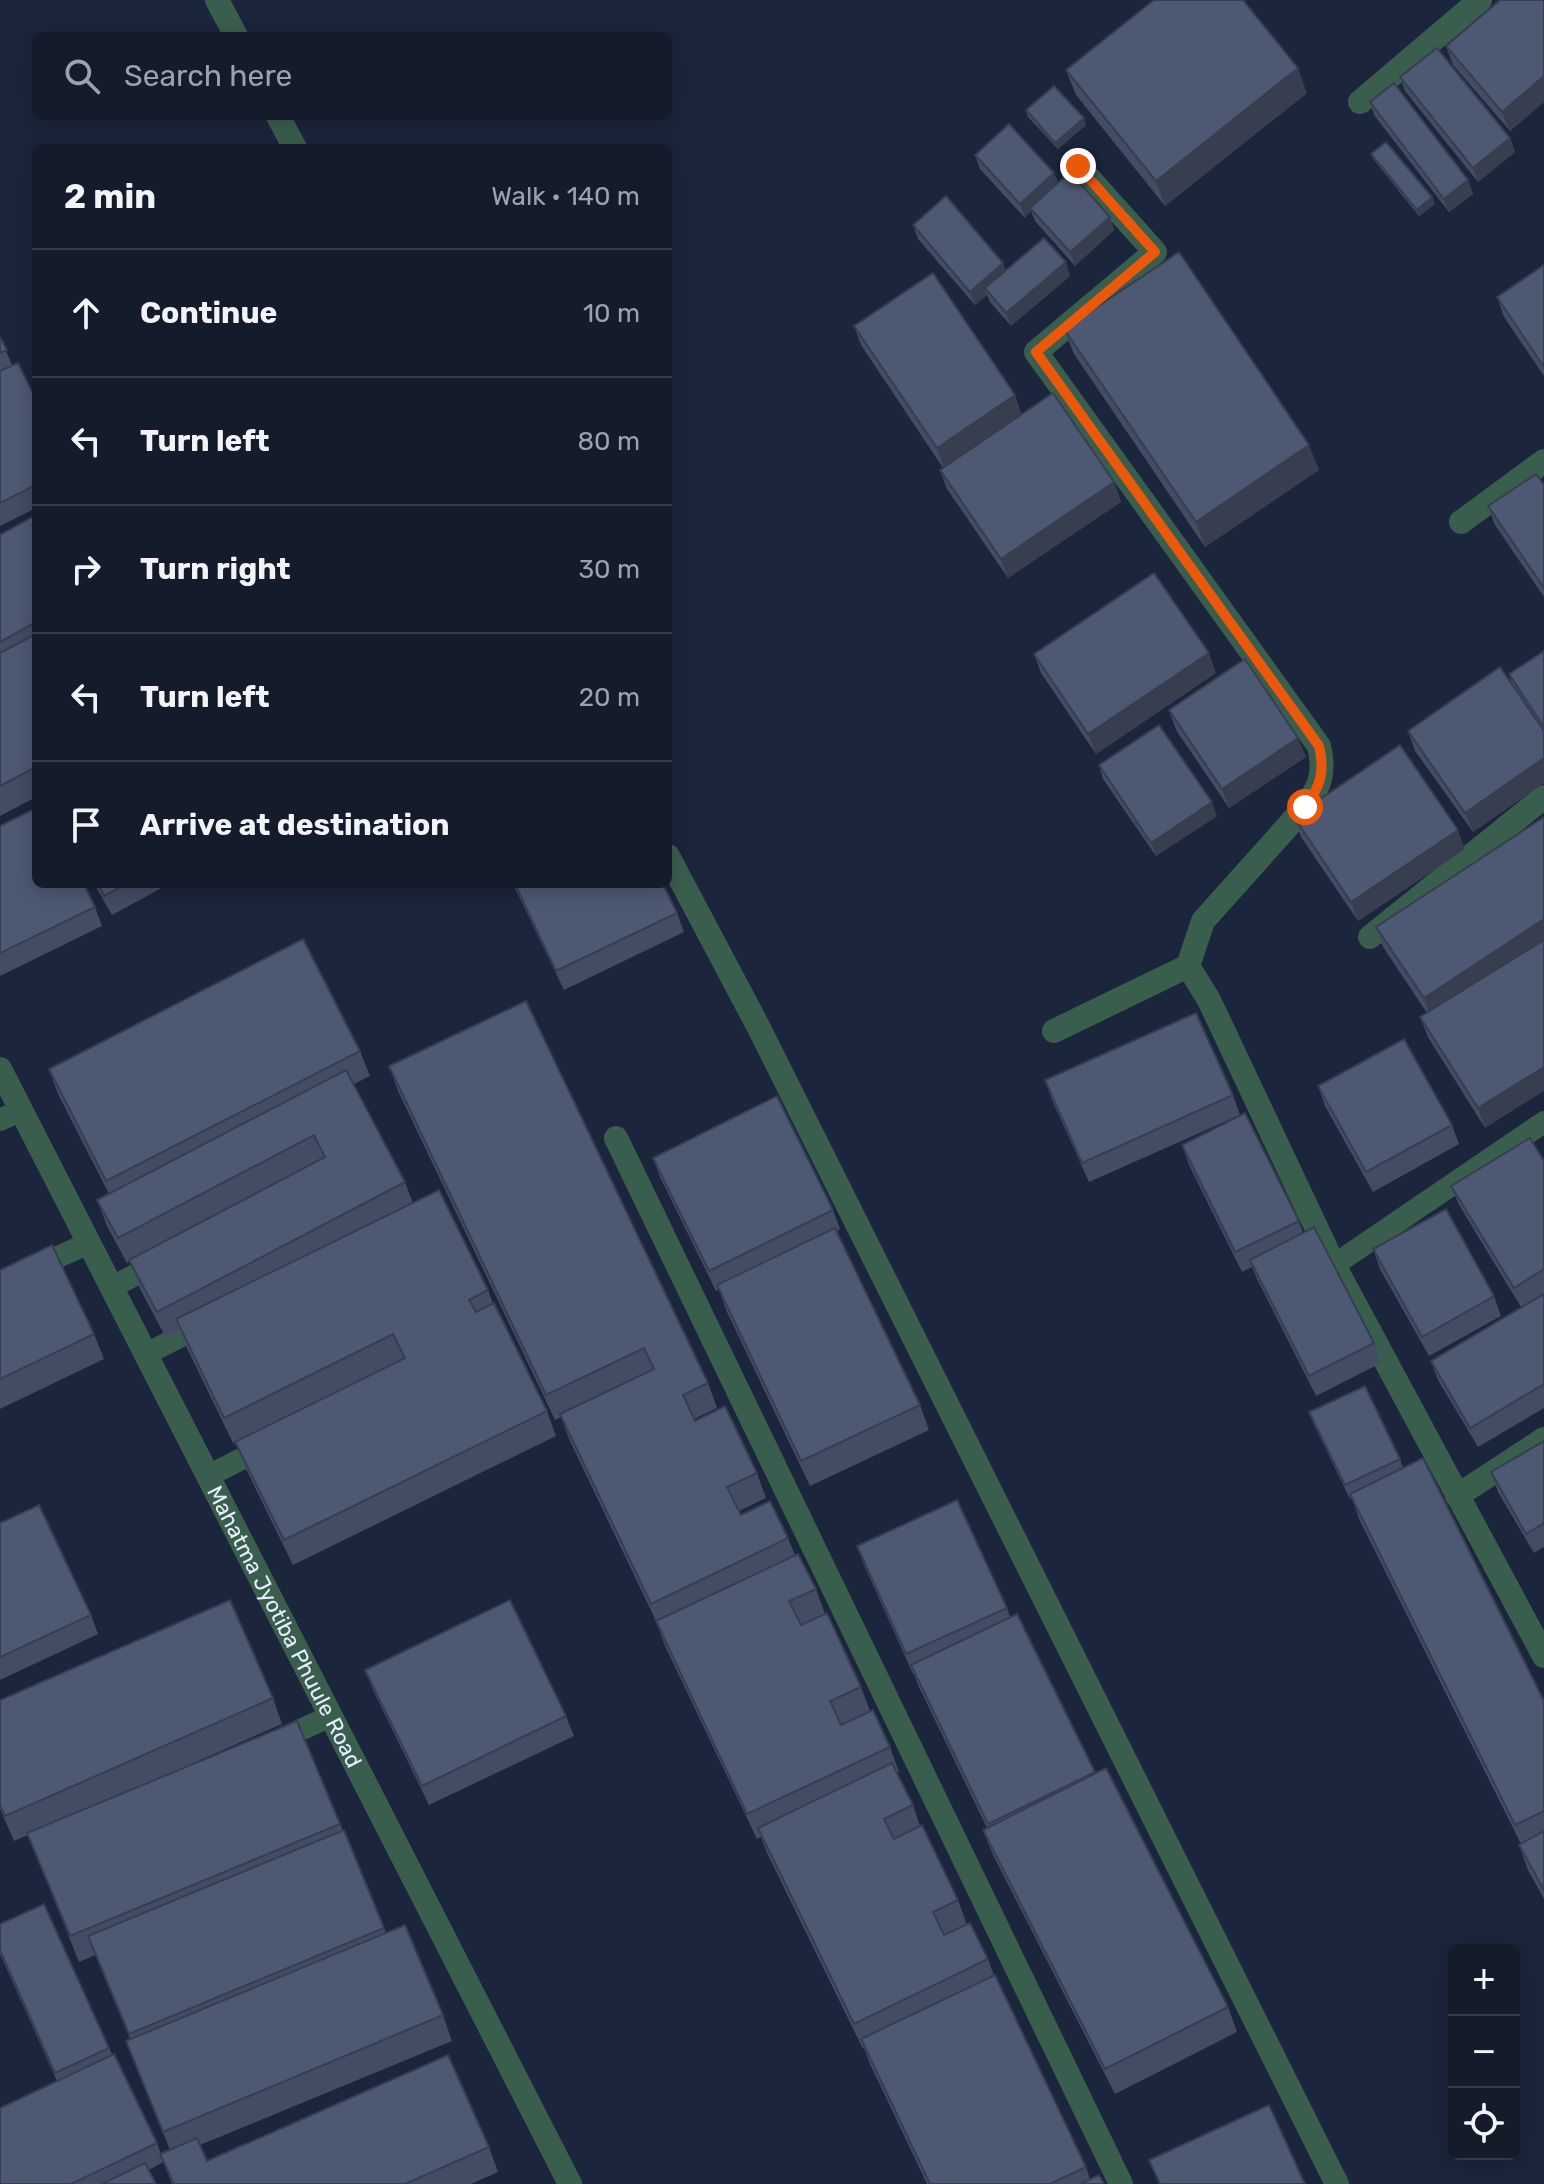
<!DOCTYPE html>
<meta charset="utf-8">
<style>
body{margin:0;font-family:Rubik,sans-serif;background:#1d2534;color:#f1f3f6}
.controls{position:absolute;right:24px;bottom:24px;display:grid;overflow:hidden;border-radius:12px;box-shadow:0 4px 20px #0003}
.controls button{width:72px;height:72px;display:grid;place-items:center;padding:0;border:0;border-bottom:2px solid #333a48;background:#141c2c;color:#f1f3f6;font:40px sans-serif}
.stop{position:absolute;width:24px;height:24px;margin:-18px;border:6px solid #ea580c;border-radius:50%;background:#fff}
.stop.end{background:#ea580c;border-color:#fff;box-shadow:0 2px 8px #0008}
.list{margin:0;padding:0;list-style:none}
h2{display:flex;justify-content:space-between;align-items:center;height:104px;margin:0;padding:0 32px;font-size:34px}
h2 small{font-size:26px;font-weight:400;color:#9da1a9}
.list li{display:grid;grid-template-columns:52px 1fr auto;gap:24px;align-items:center;box-sizing:border-box;height:128px;padding:0 32px;border-top:2px solid #333a48}
.list b{display:block;font-size:30px;white-space:nowrap}
.list em{font-size:26px;font-style:normal;color:#9da1a9}
.icon{flex:none;width:44px;height:44px;fill:none;stroke:currentColor;stroke-width:2;stroke-linecap:round;stroke-linejoin:round}
.map{position:relative;flex:none;width:1544px;height:2184px;overflow:hidden}
.search{position:absolute;background:#141c2c;box-shadow:0 4px 20px #0003;left:32px;top:32px;width:640px;height:88px;display:flex;align-items:center;gap:20px;box-sizing:border-box;padding:0 28px;border-radius:12px;color:#9da1a9;font-size:30px}
.panel{position:absolute;background:#141c2c;box-shadow:0 4px 20px #0003;left:32px;top:144px;width:640px;height:744px;border-radius:12px}
.map>svg:first-child{display:block}
.lines{fill:none;stroke-linecap:round;stroke-linejoin:round}
.lane{stroke:#3a5e4d;stroke-width:22}
.street{stroke:#3a5e4d;stroke-width:24}
.wall{fill:#424c62}
.shaded-wall{fill:#363e50}
.building{fill:#4d5872;stroke:#363e50;stroke-width:2}
.route{stroke:#ea580c;stroke-width:10}
.labels{text-anchor:middle;dominant-baseline:central;stroke-width:8;stroke-linejoin:round;paint-order:stroke}
.street-label{font-size:22px;fill:#e7eefd;stroke:#1b253b}
</style>
<div class="map">
<svg width="1544" height="2184" viewBox="0 0 1544 2184">
<rect width="100%" height="100%" fill="#1b253b"/>
<g class="lines">
<g class="lane">
<polyline points="0,1120 21,1110"/>
<polyline points="1334,1265 1544,1122"/>
<polyline points="0,1283 89,1243"/>
<polyline points="112,1287 160,1262"/>
<polyline points="146,1354 209,1322"/>
<polyline points="208,1476 267,1446"/>
<polyline points="274,1742 331,1716"/>
</g>
<g class="street">
<polyline points="217,0 236,36"/>
<polyline points="1360,102 1480,0"/>
<polyline points="278,116 295,148"/>
<path d="M1078,166L1155,252L1036,352L1319,746C1325,771 1321,786 1305,807L1203,921L1188,966"/>
<polyline points="1461,522 1544,461"/>
<polyline points="668,856 759,1028 1337,2184"/>
<polyline points="1370,937 1544,797"/>
<polyline points="1054,1031 1188,966 1209,1000 1334,1265 1544,1656"/>
<path id="s1" d="M0,1069L570,2184"/>
<polyline points="616,1138 1121,2184"/>
<polyline points="1457,1496 1544,1439"/>
</g>
</g>
<g class="wall">
<polygon points="1544,0 1544,102 1510,131 1453,65 1446,46"/>
<polygon points="1066,70 1307,93 1165,206 1076,95"/>
<polygon points="1400,77 1510,138 1515,152 1478,182 1405,91"/>
<polygon points="1370,102 1468,180 1473,194 1449,212 1374,115"/>
<polygon points="1026,110 1086,125 1058,149 1028,117"/>
<polygon points="1371,154 1435,204 1419,216 1374,160"/>
<polygon points="975,155 1054,173 1058,183 1110,217 1114,230 1075,266 1035,221 1031,211 1025,218 980,169"/>
<polygon points="913,225 1005,270 1070,276 1011,326 990,302 987,295 975,305 918,239"/>
<polygon points="1544,265 1544,376 1504,317 1497,297"/>
<polygon points="854,326 1022,414 1114,482 1121,502 1008,578 947,489 940,470 943,468 861,345"/>
<polygon points="1064,329 1319,470 1205,547 1074,354"/>
<polygon points="0,337 12,365 36,400 36,508 0,526"/>
<polygon points="1544,485 1544,597 1495,525 1488,506"/>
<polygon points="36,515 36,797 0,816 0,535"/>
<polygon points="1544,651 1544,783 1473,832 1415,751 1408,731 1513,687 1509,674"/>
<polygon points="1034,654 1216,673 1096,754 1041,673"/>
<polygon points="1169,710 1306,757 1229,808 1176,730"/>
<polygon points="1099,765 1217,816 1156,856 1103,779"/>
<polygon points="1294,817 1465,849 1358,921 1301,837"/>
<polygon points="1544,817 1485,1128 1428,1037 1420,1017 1427,1013 1383,947 1376,927"/>
<polygon points="0,826 95,907 102,926 0,976"/>
<polygon points="94,884 169,884 112,915"/>
<polygon points="513,884 663,884 677,913 684,932 564,990"/>
<polygon points="360,1051 370,1076 354,1084 405,1182 413,1203 488,1290 493,1304 547,1411 556,1436 293,1565 245,1467 236,1442 233,1443 185,1344 180,1330 166,1338 138,1285 130,1261 127,1263 107,1226 97,1200 109,1194 58,1094 49,1069"/>
<polygon points="389,1066 708,1383 717,1408 694,1419 695,1421 757,1473 766,1498 739,1511 741,1515 788,1538 795,1555 816,1589 825,1614 861,1687 870,1711 890,1747 899,1772 897,1773 913,1805 920,1826 958,1900 967,1925 988,1959 994,1976 1086,2167 1090,2179 1104,2184 927,2184 870,2064 864,2048 863,2049 767,1853 761,1837 757,1839 665,1646 656,1621 569,1439 561,1417 555,1420 398,1091"/>
<polygon points="1045,1080 1233,1095 1240,1115 1089,1182 1052,1100"/>
<polygon points="1318,1086 1452,1125 1459,1144 1373,1192 1325,1106"/>
<polygon points="1182,1145 1299,1221 1303,1233 1374,1343 1381,1363 1316,1396 1257,1279 1252,1267 1242,1272 1189,1165"/>
<polygon points="653,1158 833,1210 840,1229 837,1231 920,1405 929,1430 810,1486 726,1310 719,1289 716,1291 660,1177"/>
<polygon points="1544,1161 1544,1293 1521,1307 1459,1205 1451,1186"/>
<polygon points="1373,1249 1494,1296 1501,1316 1429,1356 1380,1269"/>
<polygon points="0,1270 94,1334 104,1359 0,1409"/>
<polygon points="1544,1294 1544,1408 1478,1447 1438,1380 1431,1361"/>
<polygon points="1309,1412 1400,1459 1403,1468 1544,1701 1544,1899 1528,1870 1519,1845 1521,1844 1359,1519 1352,1498 1350,1499 1314,1425"/>
<polygon points="1544,1441 1544,1547 1534,1553 1498,1492 1491,1472"/>
<polygon points="0,1523 91,1615 98,1634 0,1680"/>
<polygon points="857,1546 1007,1608 1010,1617 1095,1773 1228,2007 1237,2032 1115,2094 993,1855 983,1830 987,1828 918,1685 914,1674 913,1674 864,1565"/>
<polygon points="365,1670 566,1716 574,1736 429,1805 373,1690"/>
<polygon points="273,1698 282,1724 132,1790 297,1721 386,1933 443,2015 452,2041 200,2145 207,2161 489,2147 498,2172 471,2184 172,2184 163,2162 149,2170 156,2184 0,2184 57,2081 0,1954 0,1924 109,2048 157,2143 161,2154 170,2150 126,2041 130,2039 95,1955 79,1962 28,1835 14,1841 0,1809 0,1700"/>
</g>
<g class="shaded-wall">
<polygon points="1298,68 1307,93 1165,206 1156,181"/>
<polygon points="1544,76 1544,102 1510,131 1502,112"/>
<polygon points="1084,118 1086,125 1058,149 1055,143"/>
<polygon points="1510,138 1515,152 1478,182 1473,168"/>
<polygon points="1054,173 1059,186 1030,208 1031,211 1025,218 1020,204"/>
<polygon points="1468,180 1473,194 1449,212 1444,199"/>
<polygon points="1432,197 1435,204 1419,216 1417,210"/>
<polygon points="1110,217 1114,230 1075,266 1070,252"/>
<polygon points="1066,262 1070,276 1011,326 1006,313"/>
<polygon points="1003,263 1008,277 985,288 987,295 975,305 970,292"/>
<polygon points="1015,395 1022,415 944,468 937,448"/>
<polygon points="1309,445 1319,470 1205,547 1196,522"/>
<polygon points="1114,482 1121,502 1008,578 1001,559"/>
<polygon points="1209,653 1216,673 1096,754 1088,734"/>
<polygon points="1298,738 1306,757 1229,808 1222,789"/>
<polygon points="1544,758 1544,783 1473,832 1465,813"/>
<polygon points="1212,802 1217,816 1156,856 1151,843"/>
<polygon points="1458,830 1465,849 1358,921 1351,902"/>
<polygon points="1544,919 1544,943 1431,1018 1424,998"/>
<polygon points="1544,1067 1544,1091 1485,1128 1478,1108"/>
</g>
<g class="building">
<polygon points="1154,0 1243,0 1298,68 1156,181 1066,70"/>
<polygon points="1500,0 1544,0 1544,76 1502,112 1446,46"/>
<polygon points="1437,48 1510,138 1473,168 1400,77"/>
<polygon points="1394,83 1468,180 1444,199 1370,102"/>
<polygon points="1054,86 1084,118 1055,143 1026,110"/>
<polygon points="1009,124 1054,173 1020,204 975,155"/>
<polygon points="1386,142 1432,197 1417,210 1371,154"/>
<polygon points="1070,172 1110,217 1070,252 1030,208"/>
<polygon points="946,196 1003,263 970,292 913,225"/>
<polygon points="1044,238 1066,262 1006,313 985,288"/>
<polygon points="1179,252 1309,445 1196,522 1064,329"/>
<polygon points="1544,265 1544,367 1497,297"/>
<polygon points="933,273 1015,395 937,448 854,326"/>
<polygon points="0,337 7,350 0,353"/>
<polygon points="18,363 36,400 36,485 0,503 0,371"/>
<polygon points="1053,393 1114,482 1001,559 940,470"/>
<polygon points="1536,474 1544,485 1544,588 1488,506"/>
<polygon points="36,515 36,622 0,642 0,535"/>
<polygon points="1154,573 1209,653 1088,734 1034,654"/>
<polygon points="36,634 36,767 0,786 0,653"/>
<polygon points="1544,651 1544,727 1509,674"/>
<polygon points="1245,659 1298,738 1222,789 1169,710"/>
<polygon points="1500,667 1544,731 1544,758 1465,813 1408,731"/>
<polygon points="1159,725 1212,802 1151,843 1099,765"/>
<polygon points="1400,745 1458,830 1351,902 1294,817"/>
<polygon points="36,808 36,884 84,884 95,907 0,953 0,826"/>
<polygon points="1544,817 1544,919 1424,998 1376,927"/>
<polygon points="98,884 126,884 104,896"/>
<polygon points="515,884 663,884 677,913 556,971"/>
<polygon points="303,939 360,1051 106,1181 49,1069"/>
<polygon points="1544,940 1544,1067 1478,1108 1420,1017"/>
<polygon points="526,1001 708,1383 683,1395 695,1421 725,1406 757,1473 727,1487 741,1515 770,1501 788,1538 651,1604 560,1414 654,1369 644,1348 546,1395 389,1066"/>
<polygon points="1196,1013 1233,1095 1082,1163 1045,1080"/>
<polygon points="1404,1039 1452,1125 1366,1172 1318,1086"/>
<polygon points="346,1070 405,1182 157,1312 129,1260 325,1157 314,1135 118,1238 97,1200"/>
<polygon points="777,1096 833,1210 709,1271 653,1158"/>
<polygon points="1245,1113 1299,1221 1235,1252 1182,1145"/>
<polygon points="1530,1138 1544,1161 1544,1269 1514,1288 1451,1186"/>
<polygon points="439,1190 488,1290 469,1300 476,1312 494,1303 547,1411 284,1540 235,1442 405,1358 393,1334 224,1418 176,1319"/>
<polygon points="1446,1209 1494,1296 1422,1337 1373,1249"/>
<polygon points="1314,1227 1374,1343 1309,1376 1250,1260"/>
<polygon points="835,1228 920,1405 801,1461 717,1285"/>
<polygon points="52,1245 94,1334 0,1379 0,1270"/>
<polygon points="1544,1294 1544,1384 1470,1428 1431,1361"/>
<polygon points="1365,1386 1400,1459 1345,1485 1309,1412"/>
<polygon points="1544,1441 1544,1523 1526,1534 1491,1472"/>
<polygon points="1423,1458 1544,1701 1544,1811 1515,1825 1350,1494"/>
<polygon points="957,1500 1007,1608 906,1654 857,1546"/>
<polygon points="39,1505 91,1615 0,1657 0,1523"/>
<polygon points="798,1554 816,1589 789,1601 801,1625 827,1613 861,1687 830,1701 841,1725 873,1710 890,1747 747,1814 656,1621"/>
<polygon points="230,1600 273,1698 5,1816 0,1805 0,1700"/>
<polygon points="510,1600 566,1716 422,1786 365,1670"/>
<polygon points="1017,1614 1095,1772 988,1824 911,1665"/>
<polygon points="297,1721 340,1824 70,1936 27,1833"/>
<polygon points="892,1763 913,1805 884,1819 894,1839 922,1825 958,1900 933,1912 944,1935 970,1923 988,1959 854,2024 758,1828"/>
<polygon points="1106,1768 1228,2007 1105,2069 983,1830"/>
<polygon points="344,1830 384,1928 129,2034 88,1936"/>
<polygon points="1544,1831 1544,1890 1519,1845"/>
<polygon points="44,1904 109,2048 55,2073 0,1950 0,1924"/>
<polygon points="405,1925 443,2015 163,2132 126,2041"/>
<polygon points="995,1975 1086,2167 1050,2184 930,2184 861,2039"/>
<polygon points="114,2054 157,2143 71,2184 0,2184 0,2108"/>
<polygon points="448,2055 489,2147 405,2184 174,2184 160,2154 197,2138 207,2161"/>
<polygon points="1269,2105 1305,2184 1160,2184 1149,2160"/>
<polygon points="145,2163 156,2184 102,2184"/>
<polygon points="1099,2175 1104,2184 1080,2184"/>
</g>
<g class="lines">
<path class="route" d="M1078,166L1155,252L1036,352L1319,746C1325,771 1321,786 1305,807"/>
</g>
<g class="labels">
<g class="street-label">
<text stroke="none"><textPath href="#s1" startOffset="626">Mahatma Jyotiba Phuule Road</textPath></text>
</g>
</g>
</svg>
<div class="controls">
<button>+</button>
<button>−</button>
<button><svg class="icon" aria-label="locate" viewBox="0 0 24 24"><circle cx="12" cy="12" r="6"/><path d="M12 2v4M12 18v4M2 12h4M18 12h4"/></svg></button>
</div>
<div class="stop" style="left:1305px;top:807px"></div>
<div class="stop end" style="left:1078px;top:166px"></div>
<div class="search"><svg class="icon" aria-label="search" viewBox="0 0 24 24"><circle cx="10" cy="10" r="6"/><path d="M15 15l6 6"/></svg>Search here</div>
<section class="panel">
<h2>2 min<small>Walk · 140 m</small></h2>
<ul class="list">
<li><svg class="icon" aria-label="ahead" viewBox="0 0 24 24"><path d="M12 20V5M6 11l6-6 6 6"/></svg><div><b>Continue</b></div><em>10 m</em></li>
<li><svg class="icon" aria-label="left" viewBox="0 0 24 24"><path d="M17 20v-9H6M10 6l-5 5 5 5"/></svg><div><b>Turn left</b></div><em>80 m</em></li>
<li><svg class="icon" aria-label="right" viewBox="0 0 24 24"><path d="M7 20v-9h11M14 6l5 5-5 5"/></svg><div><b>Turn right</b></div><em>30 m</em></li>
<li><svg class="icon" aria-label="left" viewBox="0 0 24 24"><path d="M17 20v-9H6M10 6l-5 5 5 5"/></svg><div><b>Turn left</b></div><em>20 m</em></li>
<li><svg class="icon" aria-label="arrive" viewBox="0 0 24 24"><path d="M6 21V4h12l-3 4 3 4H6"/></svg><div><b>Arrive at destination</b></div></li>
</ul>
</section>
</div>
